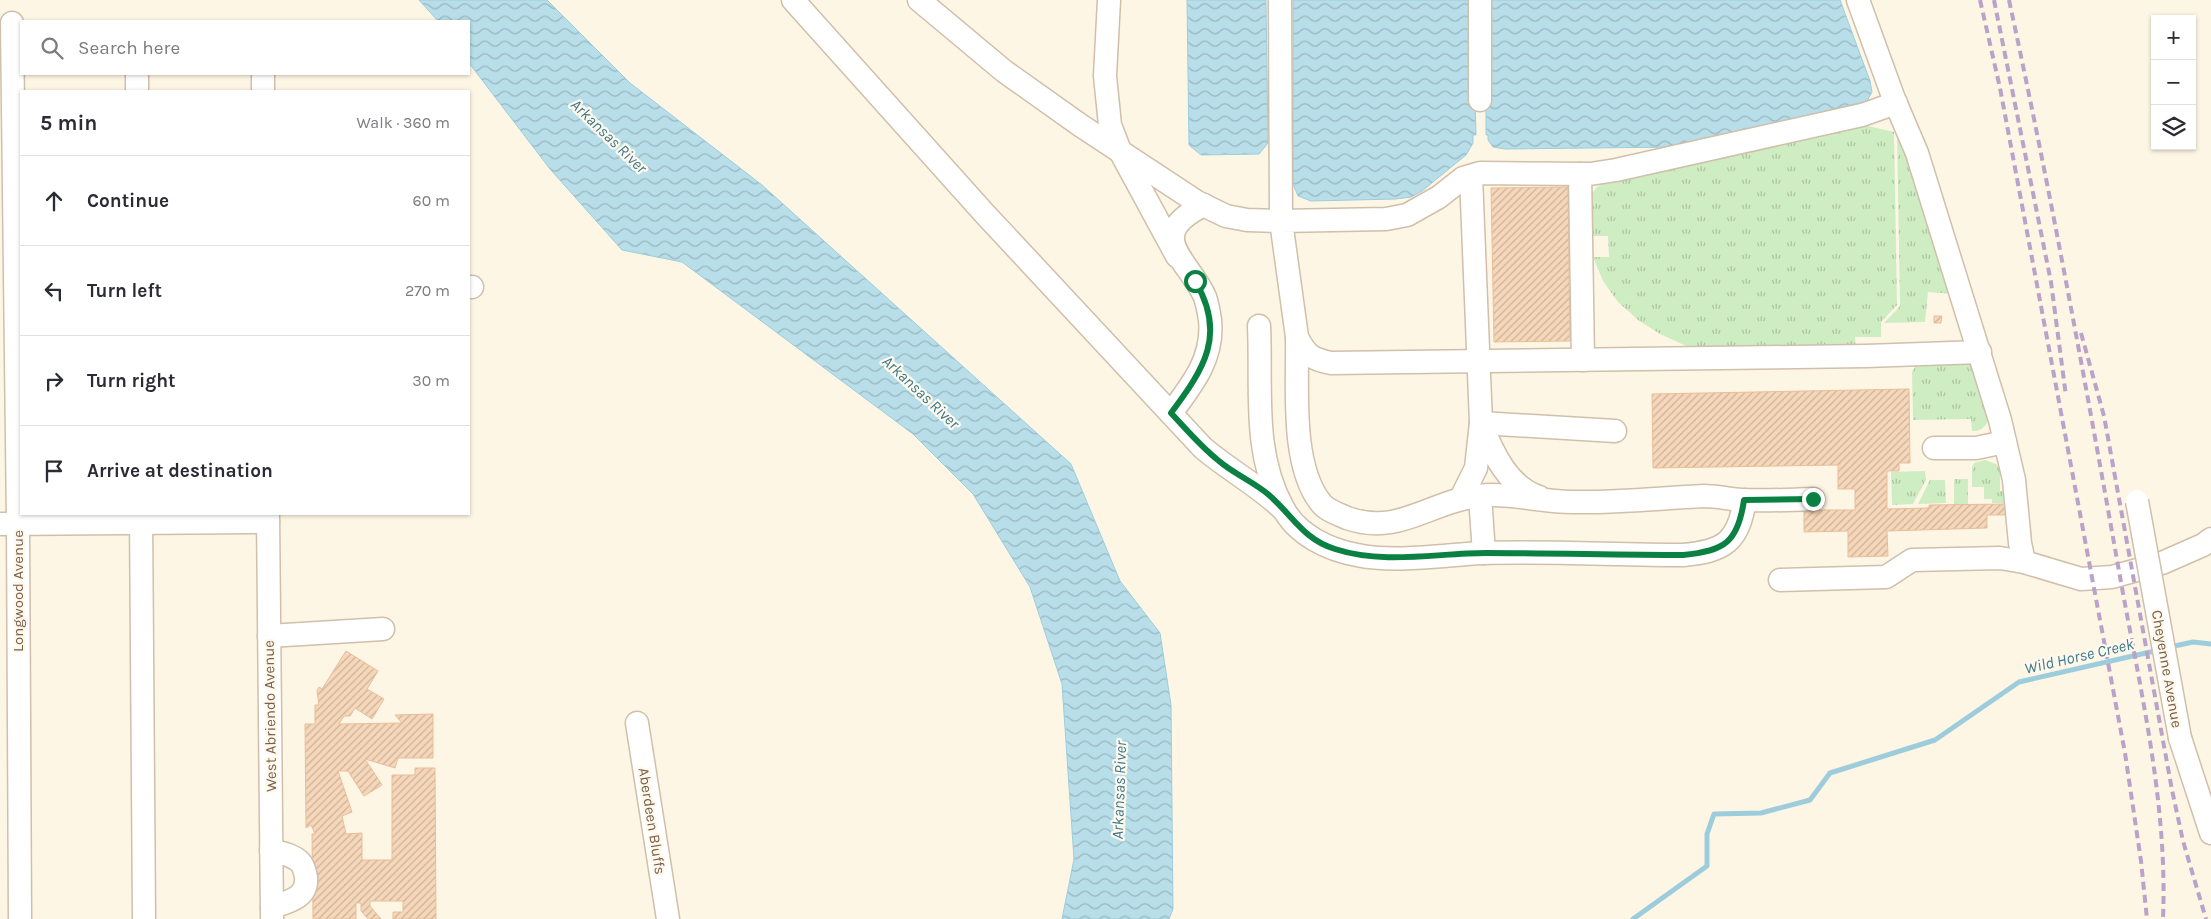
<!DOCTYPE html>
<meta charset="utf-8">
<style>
body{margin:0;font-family:Karla,sans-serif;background:#f2f2f3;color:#2b2b33}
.controls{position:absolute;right:15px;top:15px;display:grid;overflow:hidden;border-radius:0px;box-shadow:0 1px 4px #0004}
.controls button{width:45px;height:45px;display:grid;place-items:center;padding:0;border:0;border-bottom:1px solid #e1e1e2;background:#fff;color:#2b2b33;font:25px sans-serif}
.stop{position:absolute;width:15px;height:15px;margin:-11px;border:4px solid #0b8043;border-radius:50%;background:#fff}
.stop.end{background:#0b8043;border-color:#fff;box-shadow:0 1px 5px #0008}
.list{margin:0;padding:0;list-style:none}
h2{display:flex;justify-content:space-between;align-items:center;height:65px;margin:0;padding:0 20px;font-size:21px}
h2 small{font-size:16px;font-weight:400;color:#7c7c81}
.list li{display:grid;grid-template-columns:32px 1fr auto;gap:15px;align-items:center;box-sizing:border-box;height:90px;padding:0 20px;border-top:1px solid #e1e1e2}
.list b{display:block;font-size:19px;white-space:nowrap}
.list em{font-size:16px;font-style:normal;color:#7c7c81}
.icon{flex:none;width:28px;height:28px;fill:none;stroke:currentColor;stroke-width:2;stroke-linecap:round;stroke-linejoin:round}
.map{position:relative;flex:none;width:2211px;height:919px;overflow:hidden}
.search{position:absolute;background:#fff;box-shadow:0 1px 4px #0004;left:20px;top:20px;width:450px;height:55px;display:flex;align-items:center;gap:12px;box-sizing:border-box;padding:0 18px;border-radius:0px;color:#7c7c81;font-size:19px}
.panel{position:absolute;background:#fff;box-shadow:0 1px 4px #0004;left:20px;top:90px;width:450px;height:425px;border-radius:0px}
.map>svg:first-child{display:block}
.grass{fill:url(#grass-tufts)}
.water{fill:url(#water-waves);stroke:#9dcddc}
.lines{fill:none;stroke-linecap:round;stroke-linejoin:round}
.stream{stroke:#9dcddc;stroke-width:5}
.building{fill:url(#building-hatch);stroke:#e9bf99}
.minor-casing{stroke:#d0bfaa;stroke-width:25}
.minor{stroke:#fff;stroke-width:22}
.rail{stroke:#baa2c9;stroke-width:4;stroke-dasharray:8 5;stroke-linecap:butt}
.minor-bridge-casing{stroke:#d0bfaa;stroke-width:25;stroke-linecap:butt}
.minor-bridge{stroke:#fff;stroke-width:22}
.route{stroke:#0b8043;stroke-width:6}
.labels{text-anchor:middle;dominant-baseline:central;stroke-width:4.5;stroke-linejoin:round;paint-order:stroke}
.street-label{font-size:15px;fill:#795e48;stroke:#fff9ed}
.water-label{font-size:16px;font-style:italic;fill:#3f7a8e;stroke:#fff9ed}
</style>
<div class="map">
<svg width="2211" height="919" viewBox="0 0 2211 919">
<defs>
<pattern id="grass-tufts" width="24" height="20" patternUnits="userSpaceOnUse" patternTransform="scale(1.25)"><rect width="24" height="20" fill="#cfedc2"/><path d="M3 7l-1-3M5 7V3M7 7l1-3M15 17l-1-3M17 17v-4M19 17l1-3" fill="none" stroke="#adc3a0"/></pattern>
<pattern id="water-waves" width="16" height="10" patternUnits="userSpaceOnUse" patternTransform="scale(1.25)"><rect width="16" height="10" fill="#b7dee9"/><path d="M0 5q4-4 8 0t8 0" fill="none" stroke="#9ab7bf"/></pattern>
<pattern id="building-hatch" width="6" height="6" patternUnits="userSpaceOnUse" patternTransform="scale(1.25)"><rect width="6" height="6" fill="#f6d7ba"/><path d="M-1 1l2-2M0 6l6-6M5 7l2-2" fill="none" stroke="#ccb299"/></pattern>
</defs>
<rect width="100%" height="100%" fill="#fef6e5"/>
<g class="grass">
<polygon points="1860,124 1894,132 1897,305 1881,322 1881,337 1855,337 1856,350 1695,350 1660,334 1638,320 1618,302 1603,281 1593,257 1609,257 1608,236 1593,236 1592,193 1597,187 1606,182"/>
<polygon points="1897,134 1907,148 1954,294 1928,292 1925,322 1884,323 1900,306"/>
<path d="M1967,362L1972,364L1990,418C1986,426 1981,432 1972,431L1971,419L1913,420L1912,372L1917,364Z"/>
<polygon points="1985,460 1996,464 2005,475 2000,475 2000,491 2006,491 2007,503 1992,503 1992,499 1984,499 1984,487 1972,487 1972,467 1974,463"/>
<polygon points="1925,471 1926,480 1913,504 1892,505 1891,472"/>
<rect x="1954" y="479" width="14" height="25"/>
<polygon points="1930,480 1945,480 1946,503 1918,504"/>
</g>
<g class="water">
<polygon points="419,0 547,0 630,83 762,185 1071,464 1120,581 1160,633 1171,705 1173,909 1169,919 1062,919 1074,859 1062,684 1030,587 973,494 913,434 682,262 622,250 550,169 469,63 469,21 438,21"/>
<polygon points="1187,0 1266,0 1268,143 1259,154 1201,155 1189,145"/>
<polygon points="1293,0 1472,0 1476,135 1473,135 1473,143 1466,155 1422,191 1411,197 1396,199 1311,201 1298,196 1293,184"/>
<polygon points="1486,0 1840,0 1870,81 1872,92 1867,101 1677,147 1505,149 1493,147 1488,140 1488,135 1486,135"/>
</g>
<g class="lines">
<g class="stream">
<polyline points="2170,647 2193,642 2211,644"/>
<polyline points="1633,919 1707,866 1707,834 1714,814 1761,813 1810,800 1830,773 1935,740 2019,682 2159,650"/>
</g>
</g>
<g class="building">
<polygon points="1568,187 1570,341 1494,342 1491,188"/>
<polygon points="1934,316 1942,316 1941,323 1934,323"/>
<polygon points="1909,389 1910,463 1899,463 1899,471 1887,471 1887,509 1929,508 1929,505 2006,504 2007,515 1987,515 1987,528 1887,531 1888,556 1848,557 1848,531 1804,532 1804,510 1855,510 1855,489 1838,489 1838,465 1653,468 1652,394"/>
<polygon points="346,651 378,671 367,689 384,699 372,719 355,708 350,716 344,716 339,724 402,723 395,715 433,714 433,758 398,758 395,768 365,759 382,785 364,796 348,771 338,771 352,812 342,816 346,834 362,833 362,860 392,860 392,775 415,775 415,768 435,768 436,919 393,919 393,912 403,912 403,901 370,901 370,906 381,919 368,919 361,911 361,903 356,903 356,919 313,919 312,834 315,834 311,825 306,828 305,724 315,724 315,705 319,705 317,691 319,687 322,689"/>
</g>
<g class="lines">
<g class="minor-casing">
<g id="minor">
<path d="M793,0L984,213L1203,448C1229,470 1259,486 1284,510"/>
<polyline points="919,0 1004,71 1080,125 1197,202 1226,216 1247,220 1281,221 1280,0"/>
<polyline points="1109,0 1105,76 1110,125 1120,151 1177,256"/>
<polyline points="1480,0 1480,100"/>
<polyline points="1858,0 1894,99 1917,153 2000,420 2014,480 2020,543 2024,562"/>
<polyline points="12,23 18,524 20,919"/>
<polyline points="137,74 137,91"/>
<polyline points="263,74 263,91"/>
<path d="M1896,103L1862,115L1616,170L1590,174L1480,173L1463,178L1439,197L1407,215L1386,219L1281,221L1297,337C1306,355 1311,359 1331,363L1866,356L1980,352"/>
<polyline points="1580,174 1583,360"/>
<path d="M1471,176L1481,423C1492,452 1508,487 1539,497"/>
<polyline points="469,287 472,287"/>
<path d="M1259,326C1262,387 1252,452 1283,508C1297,535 1329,550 1357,555C1394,563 1444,555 1482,553C1549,551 1617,555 1683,555C1725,551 1738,542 1745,500"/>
<path d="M1297,337C1298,384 1290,465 1321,503C1326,510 1338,514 1347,518C1399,536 1429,502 1477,496C1509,492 1540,502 1572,502C1616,503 1660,498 1704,496C1716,496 1729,499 1742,500C1765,501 1789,500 1813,499"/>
<path d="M1171,413C1192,385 1214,358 1210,320C1209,313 1207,303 1205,297C1189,260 1142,236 1204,205"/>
<polyline points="1934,448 1976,448 2005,442"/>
<polyline points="1480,496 1484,553"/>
<polyline points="1461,498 1476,468 1481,423 1615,431"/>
<polyline points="141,514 144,919"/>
<polyline points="268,514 272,919"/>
<polyline points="0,524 268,522"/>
<polyline points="1780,580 1886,577 1912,560 2000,558 2024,562 2081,579 2112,577 2162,563 2203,545 2211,539"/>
<polyline points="269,636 383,629"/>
<polyline points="637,723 668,919"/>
<polyline points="2180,738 2211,833"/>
<path d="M271,850C281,853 293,855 300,862C304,866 305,872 306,877C308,898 288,902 272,907"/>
</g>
</g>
<use href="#minor" class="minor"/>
<g class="rail">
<polyline points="1980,0 2000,88 2125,753 2141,861 2147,919"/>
<polyline points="1994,0 2051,282 2066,396"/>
<path d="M2009,0C2050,189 2085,380 2119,571C2139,685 2168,802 2163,919"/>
<polyline points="2081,333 2104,416 2172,790 2183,841 2206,919"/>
</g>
<g class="minor-bridge-casing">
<polyline id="minor-bridge" points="2137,501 2180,738"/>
</g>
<use href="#minor-bridge" class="minor-bridge"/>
</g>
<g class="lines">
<path class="route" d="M1195,281C1227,334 1204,369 1171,413C1186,429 1201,447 1219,461C1234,474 1254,482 1269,495C1293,516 1303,539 1335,549C1384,565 1437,553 1486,553C1552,553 1618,555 1683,555C1725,551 1738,542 1744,500L1813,499"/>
</g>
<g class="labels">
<g class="street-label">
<text transform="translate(18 591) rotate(-90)">Longwood Avenue</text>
<text transform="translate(2167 669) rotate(80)">Cheyenne Avenue</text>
<text transform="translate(270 716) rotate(-91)">West Abriendo Avenue</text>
<text transform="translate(652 821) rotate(81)">Aberdeen Bluffs</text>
</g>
<g class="water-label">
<text transform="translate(609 136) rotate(44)">Arkansas River</text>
<text transform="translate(921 392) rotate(43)">Arkansas River</text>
<text transform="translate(2079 656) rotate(-13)">Wild Horse Creek</text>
<text transform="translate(1119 790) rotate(-88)">Arkansas River</text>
</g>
</g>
</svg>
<div class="controls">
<button>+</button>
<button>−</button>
<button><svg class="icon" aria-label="layers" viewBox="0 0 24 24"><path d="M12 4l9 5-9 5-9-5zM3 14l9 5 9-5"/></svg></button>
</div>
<div class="stop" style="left:1195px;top:281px"></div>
<div class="stop end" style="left:1813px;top:499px"></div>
<div class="search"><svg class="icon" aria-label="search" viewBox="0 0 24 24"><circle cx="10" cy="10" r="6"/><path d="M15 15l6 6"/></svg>Search here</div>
<section class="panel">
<h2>5 min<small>Walk · 360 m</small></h2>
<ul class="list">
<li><svg class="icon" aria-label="ahead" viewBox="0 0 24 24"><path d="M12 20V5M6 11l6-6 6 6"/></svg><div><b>Continue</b></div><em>60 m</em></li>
<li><svg class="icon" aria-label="left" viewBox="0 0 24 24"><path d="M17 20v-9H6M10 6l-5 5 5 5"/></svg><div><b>Turn left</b></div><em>270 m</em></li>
<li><svg class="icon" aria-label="right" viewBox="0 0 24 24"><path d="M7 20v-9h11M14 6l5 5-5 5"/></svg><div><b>Turn right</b></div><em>30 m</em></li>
<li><svg class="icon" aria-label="arrive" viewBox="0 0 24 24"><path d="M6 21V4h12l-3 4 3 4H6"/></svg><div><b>Arrive at destination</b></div></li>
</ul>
</section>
</div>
